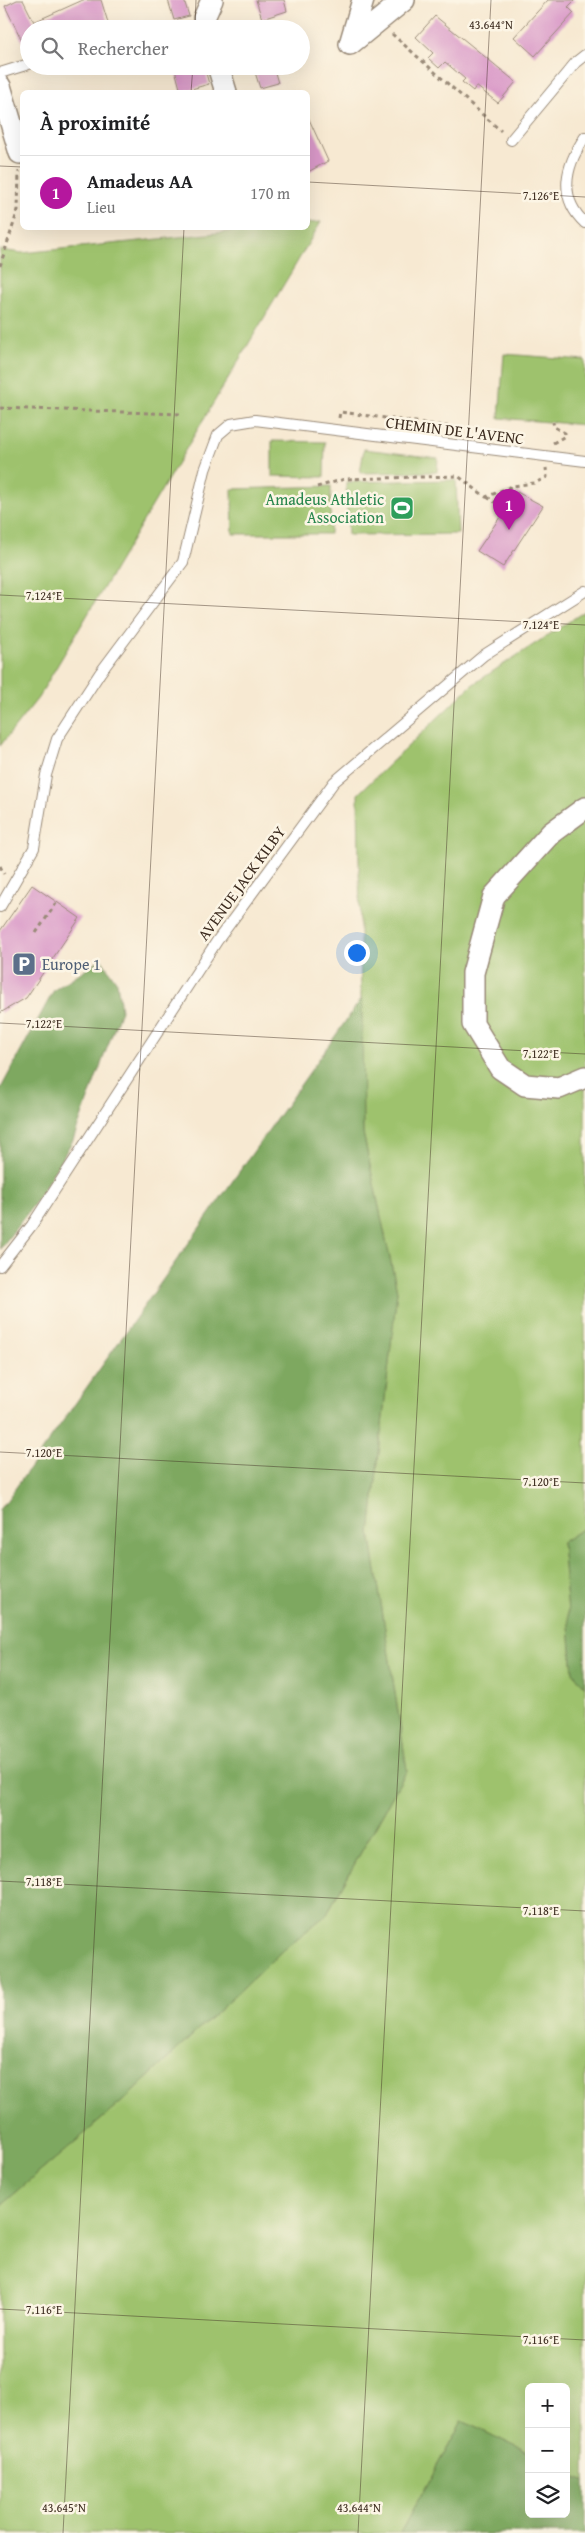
<!DOCTYPE html>
<html lang="fr">
<meta charset="utf-8">
<style>
body{margin:0;font-family:"Gentium Book Plus",serif;background:#f6f6f6;color:#202124}
.controls{position:absolute;right:15px;bottom:15px;display:grid;overflow:hidden;border-radius:8px;box-shadow:0 5px 20px #0002}
.controls button{width:45px;height:45px;display:grid;place-items:center;padding:0;border:0;border-bottom:1px solid #e0e0e0;background:#fff;color:#202124;font:25px sans-serif}
.you{position:absolute;left:356px;top:952px;width:18px;height:18px;margin:-12px;border:4px solid #fff;border-radius:50%;background:#1a73e8;box-shadow:0 0 0 8px #1a73e833}
.badge{display:grid;place-items:center;width:32px;height:32px;border-radius:50%;background:#b5179e;color:#fff;font-size:16px;font-weight:700}
.pin{position:absolute;translate:-50% -41px;filter:drop-shadow(0 1px 2px #0008)}
.pin::after{content:'';position:absolute;top:26px;width:18px;height:15px;background:inherit;clip-path:polygon(0 0,100% 0,50% 100%)}
.list{margin:0;padding:0;list-style:none}
h2{display:flex;justify-content:space-between;align-items:center;height:65px;margin:0;padding:0 20px;font-size:21px}
h2 small{font-size:16px;font-weight:400;color:#757577}
.list li{display:grid;grid-template-columns:32px 1fr auto;gap:15px;align-items:center;box-sizing:border-box;height:75px;padding:0 20px;border-top:1px solid #e0e0e0}
.list b{display:block;font-size:19px;white-space:nowrap}
.list p{margin:0;font-size:16px;white-space:nowrap;color:#757577}
.list em{font-size:16px;font-style:normal;color:#757577}
.icon{flex:none;width:28px;height:28px;fill:none;stroke:currentColor;stroke-width:2;stroke-linecap:round;stroke-linejoin:round}
.map{position:relative;flex:none;width:585px;height:2533px;overflow:hidden}
.search{position:absolute;background:#fff;box-shadow:0 5px 20px #0002;left:20px;top:20px;width:290px;height:55px;display:flex;align-items:center;gap:12px;box-sizing:border-box;padding:0 18px;border-radius:28px;color:#757577;font-size:19px}
.panel{position:absolute;background:#fff;box-shadow:0 5px 20px #0002;left:20px;top:90px;width:290px;height:140px;border-radius:8px}
.map>svg:first-child{display:block}
.green{fill:#9ec26d;stroke:#6c7646}
.forest{fill:#7ea860;stroke:#5c693f}
.building{fill:#d998c8}
.lines{fill:none;stroke-linecap:round;stroke-linejoin:round}
.lane-casing{stroke:#998a78;stroke-width:12}
.street-casing{stroke:#998a78;stroke-width:24}
.path{stroke:#998a78;stroke-width:3;stroke-dasharray:4 4;stroke-linecap:butt}
.lane{stroke:#fff;stroke-width:10}
.street{stroke:#fff;stroke-width:21}
.ticks{fill:none;stroke:#3b2a1e;stroke-width:1;stroke-opacity:0.45}
.labels{text-anchor:middle;dominant-baseline:central;stroke-width:5;stroke-linejoin:round;paint-order:stroke}
.street-label{font-size:16px;fill:#3b2a1e;stroke:#fcf5e5}
.leisure-label{font-size:16px;fill:#27864d;stroke:#fcf5e5;text-anchor:end}
.service-label{font-size:16px;fill:#4e5e75;stroke:#fcf5e5;text-anchor:start}
.ticks-label{font-size:12px;text-anchor:middle;fill:#3b2a1e;stroke:#fcf5e5;stroke-width:5;stroke-linejoin:round;paint-order:stroke}
</style>
<div class="map">
<svg width="585" height="2533" viewBox="0 0 585 2533">
<rect width="100%" height="100%" fill="#fcf5e5"/>
<filter id="ink" filterUnits="userSpaceOnUse"><feTurbulence type="fractalNoise" baseFrequency=".02" numOctaves="2"/><feDisplacementMap in="SourceGraphic" scale="10" xChannelSelector="R" yChannelSelector="G"/><feConvolveMatrix kernelMatrix="1 2 1 2 8 2 1 2 1" color-interpolation-filters="sRGB"/></filter>
<filter id="wash" filterUnits="userSpaceOnUse"><feTurbulence type="fractalNoise" baseFrequency=".0096" numOctaves="4" result="noise"/><feDisplacementMap in="SourceGraphic" scale="20" xChannelSelector="R" yChannelSelector="G"/><feGaussianBlur stdDeviation="1.12" result="paint"/><feColorMatrix in="noise" values="0 0 0 0 0 0 0 0 0 0 0 0 0 0 0 0 0 1.4 0 .05"/><feComposite in="paint" operator="in"/></filter>
<g filter="url(#wash)">
<rect width="100%" height="100%" fill="#f7e9d2"/>
<g class="green">
<polygon points="321,222 38,698 0,746 0,250 22,253 266,228 308,228 308,223"/>
<polygon points="504,354 585,360 585,425 499,418"/>
<polygon points="272,441 325,442 324,477 272,476"/>
<polygon points="364,449 438,458 437,472 360,473"/>
<polygon points="456,480 458,534 348,535 346,482"/>
<polygon points="331,486 330,534 233,534 232,489"/>
<polygon points="585,611 585,1527 562,1542 573,1672 585,1687 585,2481 566,2472 566,2387 529,2387 529,2453 462,2421 400,2533 0,2533 0,2206 125,2099 284,1949 326,1915 407,1770 370,1533 397,1291 363,1133 358,794 472,685"/>
</g>
<g class="forest">
<polygon points="101,959 117,982 121,1010 73,1140 35,1203 0,1249 0,1090 54,990"/>
<polygon points="362,998 363,1133 397,1291 370,1533 407,1770 326,1915 284,1949 125,2099 0,2206 0,1510"/>
<polygon points="585,1527 585,1687 573,1672 562,1542"/>
<polygon points="462,2421 529,2453 529,2514 566,2514 566,2472 585,2481 585,2533 400,2533"/>
</g>
<g id="blocks">
<g class="building">
<polygon points="17,0 23,0 34,22 83,0 101,0 110,29 29,29 29,55 5,6"/>
<polygon points="168,0 184,0 189,16 174,20"/>
<polygon points="256,0 284,0 287,11 262,19"/>
<polygon points="548,0 575,0 568,7 574,13 535,56 514,37"/>
<polygon points="435,16 516,82 498,103 476,86 473,91 462,82 465,79 445,62 439,68 428,58 433,53 416,37"/>
<polygon points="174,66 204,66 209,84 181,92"/>
<polygon points="253,66 273,66 278,83 260,88"/>
<polygon points="308,117 328,161 308,172"/>
<polygon points="517,492 543,506 503,567 477,551"/>
<polygon points="32,885 80,918 26,998 0,1013 0,931"/>
</g>
</g>
</g>
<g filter="url(#ink)">
<use href="#blocks" fill-opacity="0" stroke="#998a78" stroke-width="1"/>
<g class="lines">
<g class="lane-casing">
<g id="lane">
<polyline points="0,73 29,64"/>
<path d="M585,137C566,165 557,197 585,223"/>
<polyline points="511,140 576,62 585,55"/>
<polyline points="0,907 34,848 46,775 57,739 100,673 183,562 205,470 218,435 231,424 255,420 585,461"/>
<polyline points="0,1266 32,1225 217,941 334,782 484,655 585,591"/>
</g>
</g>
<g class="street-casing">
<g id="street">
<polyline points="363,0 350,44 404,0"/>
<polyline points="207,29 204,18 212,0"/>
<polyline points="218,66 226,92"/>
<polyline points="0,86 20,153"/>
<polyline points="585,808 551,833 494,896 473,973 473,1024 500,1068 525,1085 559,1088 585,1077"/>
</g>
</g>
<g class="path">
<polyline points="392,34 501,131"/>
<polyline points="0,266 18,210 19,171"/>
<polyline points="0,408 182,414"/>
<polyline points="339,418 340,412 452,427"/>
<polyline points="553,443 565,436 565,433 554,427 553,422"/>
<polyline points="317,487 345,479 458,476 486,497 512,486 535,483 547,477 546,468"/>
<polyline points="487,497 506,509"/>
<polyline points="0,866 4,874"/>
<polyline points="36,933 57,902"/>
</g>
<use href="#lane" class="lane"/>
<use href="#street" class="street"/>
</g>
</g>
<path class="ticks" d="M195,29L196,0M191,92L193,66M0,166L22,167M308,182L585,197M0,595L585,625M0,1023L585,1054M0,1452L585,1483M0,1881L585,1911M0,2309L585,2340M63,2533L184,228M358,2533L491,0"/>
<defs>
<g id="stadium-square" transform="scale(1.25)"><rect x="-9" y="-9" width="18" height="18" rx="4" fill="#2e9e5b" stroke="#fcf5e5"/><path d="M0-5a6.5 5 0 1 0 0 10a6.5 5 0 1 0 0-10ZM-3.5-1.8h7v3.6h-7Z" fill="#fff"/></g>
<g id="parking-square" transform="scale(1.25)"><rect x="-9" y="-9" width="18" height="18" rx="4" fill="#5c6f8a" stroke="#fcf5e5"/><path d="M-3.5-5.5H1a3.5 3.5 0 0 1 0 7H-1V5.5H-3.5ZM-1-3.4V-.6H.8a1.4 1.4 0 0 0 0-2.8Z" fill="#fff"/></g>
</defs>
<g fill-rule="evenodd">
<use href="#stadium-square" x="402" y="508"/>
<use href="#parking-square" x="24" y="964"/>
</g>
<g class="labels">
<g class="street-label">
<text transform="translate(455 430) rotate(7)">CHEMIN DE L'AVENC</text>
<text transform="translate(241 883) rotate(-54)">AVENUE JACK KILBY</text>
</g>
<g class="leisure-label">
<text x="384" y="499">Amadeus Athletic<tspan x="384" dy="18">Association</tspan></text>
</g>
<g class="service-label">
<text x="42" y="964">Europe 1</text>
</g>
</g>
<g class="ticks-label">
<text x="491" y="29">43.644°N</text>
<text x="541" y="200">7.126°E</text>
<text x="44" y="600">7.124°E</text>
<text x="541" y="629">7.124°E</text>
<text x="44" y="1028">7.122°E</text>
<text x="541" y="1058">7.122°E</text>
<text x="44" y="1457">7.120°E</text>
<text x="541" y="1486">7.120°E</text>
<text x="44" y="1886">7.118°E</text>
<text x="541" y="1915">7.118°E</text>
<text x="44" y="2314">7.116°E</text>
<text x="541" y="2344">7.116°E</text>
<text x="64" y="2512">43.645°N</text>
<text x="359" y="2512">43.644°N</text>
</g>
</svg>
<div class="controls">
<button>+</button>
<button>−</button>
<button><svg class="icon" aria-label="layers" viewBox="0 0 24 24"><path d="M12 4l9 5-9 5-9-5zM3 14l9 5 9-5"/></svg></button>
</div>
<div class="you"></div>
<div class="pin badge" style="left:509px;top:530px">1</div>
<div class="search"><svg class="icon" aria-label="search" viewBox="0 0 24 24"><circle cx="10" cy="10" r="6"/><path d="M15 15l6 6"/></svg>Rechercher</div>
<section class="panel">
<h2>À proximité<small></small></h2>
<ul class="list">
<li><span class="badge">1</span><div><b>Amadeus AA</b><p>Lieu</p></div><em>170 m</em></li>
</ul>
</section>
</div>
